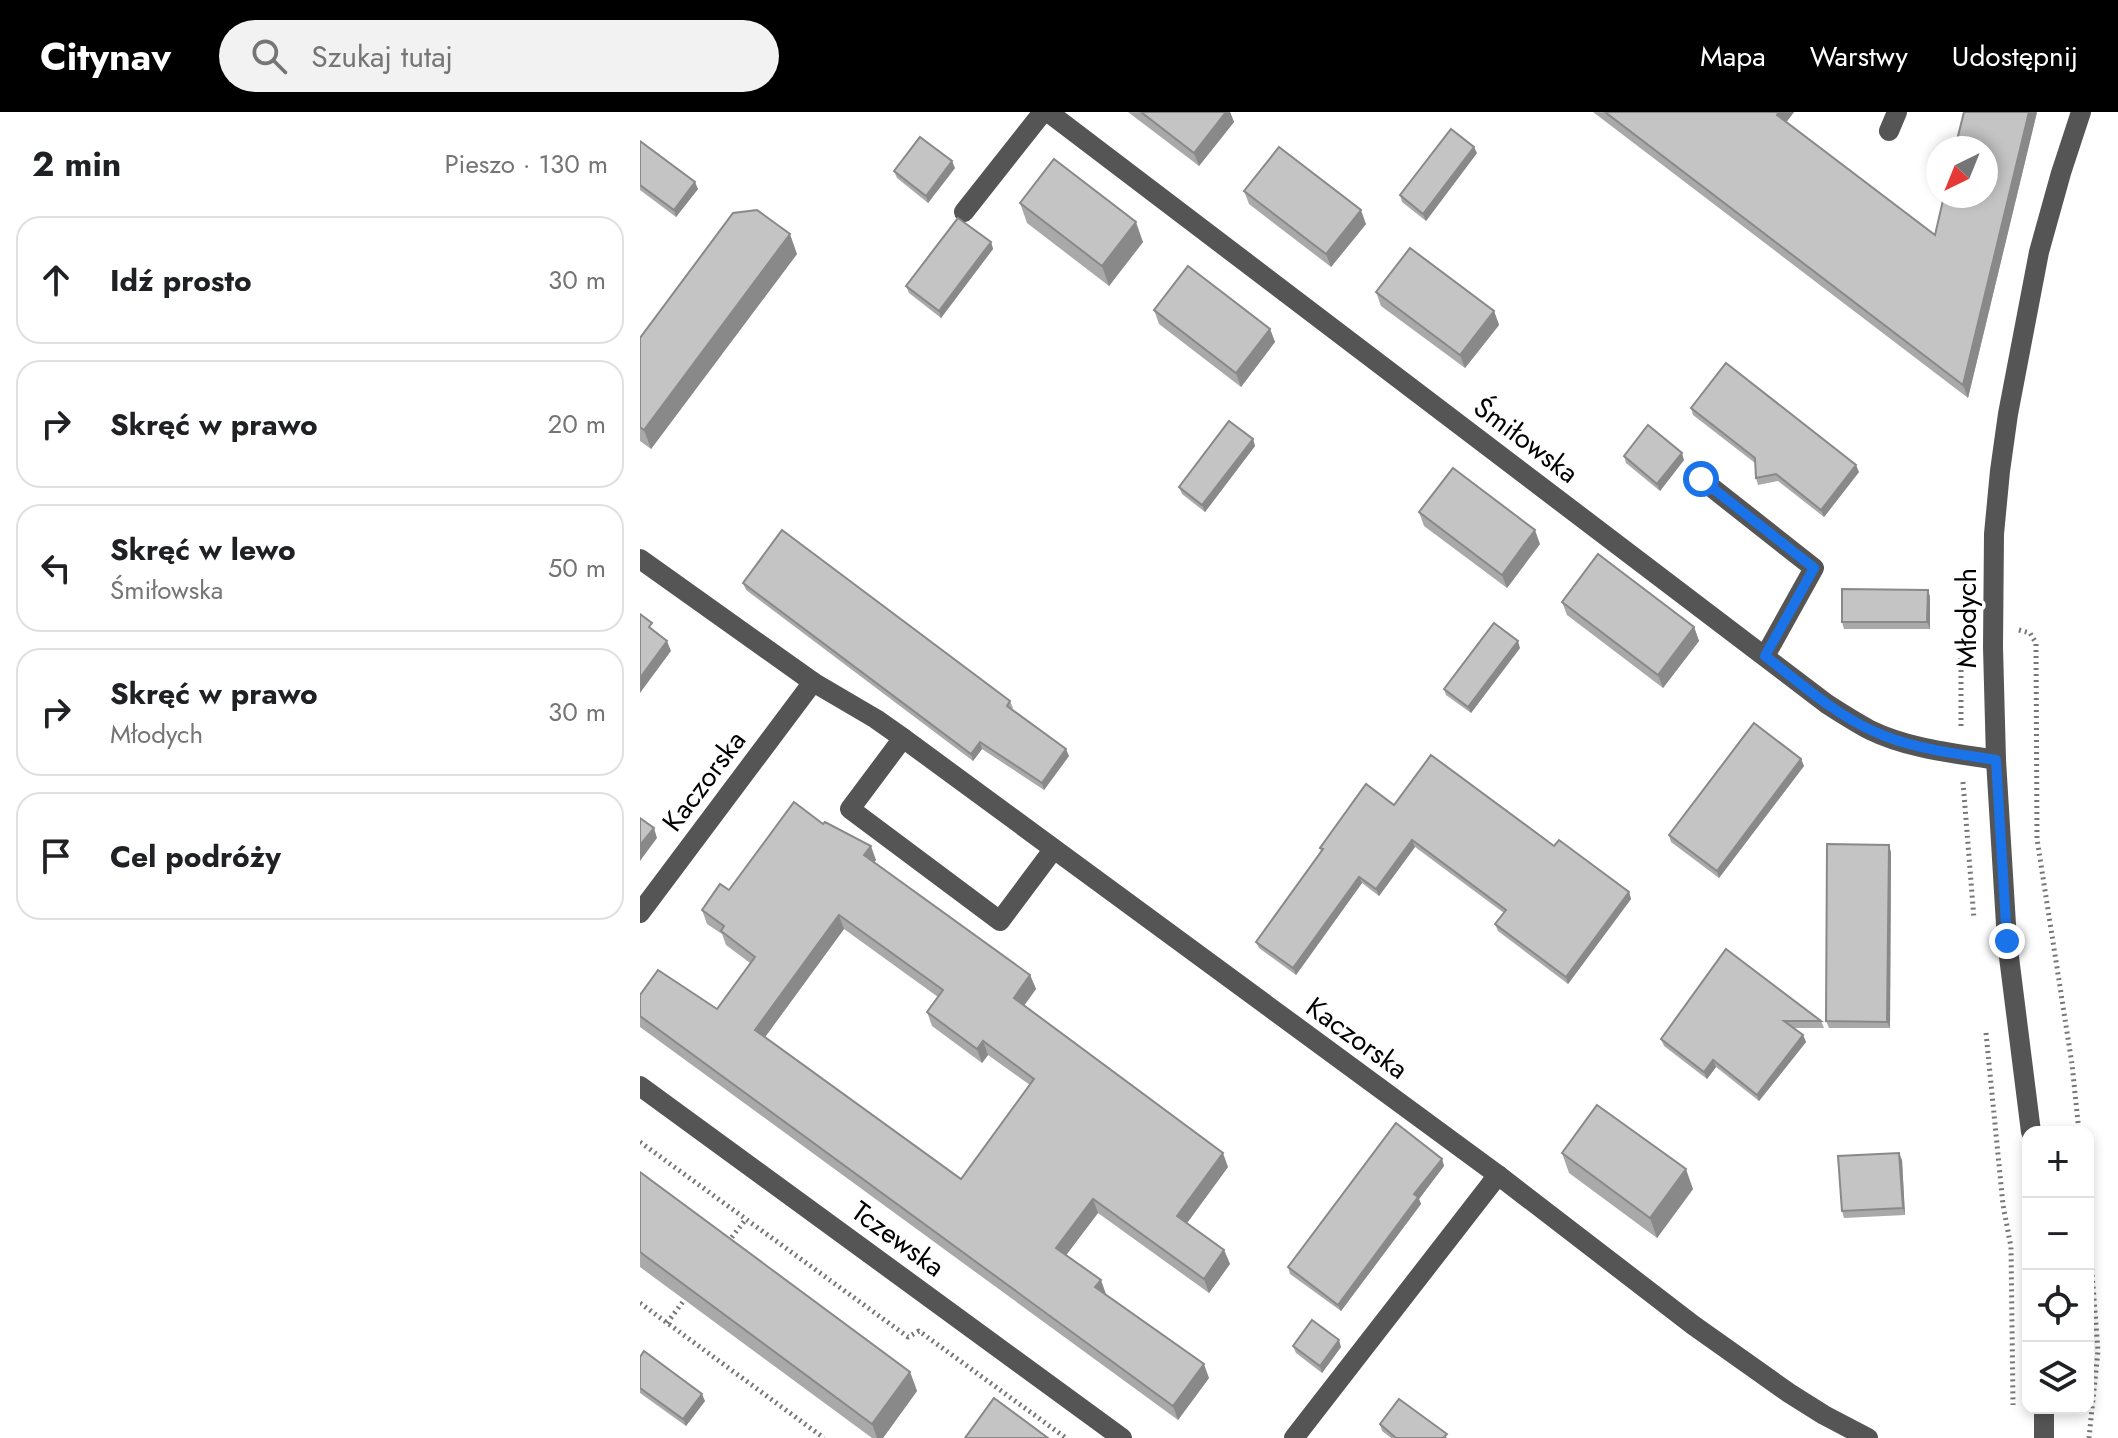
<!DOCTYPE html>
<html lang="pl">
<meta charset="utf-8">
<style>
body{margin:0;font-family:Jost,sans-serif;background:#f2f2f2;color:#202124}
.controls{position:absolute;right:24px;bottom:24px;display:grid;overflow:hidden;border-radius:16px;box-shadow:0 4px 12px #0003}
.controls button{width:72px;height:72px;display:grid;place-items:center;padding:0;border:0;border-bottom:2px solid #e0e0e0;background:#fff;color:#202124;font:40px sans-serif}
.compass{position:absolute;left:1286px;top:24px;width:72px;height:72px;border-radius:50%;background:#fff;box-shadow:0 4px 12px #0003;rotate:223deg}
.stop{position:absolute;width:24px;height:24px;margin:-18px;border:6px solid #1a73e8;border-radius:50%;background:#fff}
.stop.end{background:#1a73e8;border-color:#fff;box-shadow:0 2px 8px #0008}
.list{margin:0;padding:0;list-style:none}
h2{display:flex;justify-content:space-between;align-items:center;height:104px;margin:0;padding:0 32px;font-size:34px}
h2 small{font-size:26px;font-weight:400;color:#757577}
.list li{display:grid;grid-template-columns:52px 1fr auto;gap:24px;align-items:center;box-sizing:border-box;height:128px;margin:0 16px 16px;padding:0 16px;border:2px solid #e0e0e0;border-radius:24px}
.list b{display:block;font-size:30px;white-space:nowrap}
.list p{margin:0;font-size:26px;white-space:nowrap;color:#757577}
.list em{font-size:26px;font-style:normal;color:#757577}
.icon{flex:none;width:44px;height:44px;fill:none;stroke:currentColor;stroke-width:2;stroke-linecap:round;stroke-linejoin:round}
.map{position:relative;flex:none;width:1478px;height:1326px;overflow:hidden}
header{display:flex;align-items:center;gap:48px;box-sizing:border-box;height:112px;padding:0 40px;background:#000;color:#fff}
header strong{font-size:38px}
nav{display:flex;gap:44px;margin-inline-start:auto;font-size:28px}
.search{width:560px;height:72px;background:#f2f2f2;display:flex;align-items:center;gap:20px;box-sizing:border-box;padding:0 28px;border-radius:44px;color:#757577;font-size:30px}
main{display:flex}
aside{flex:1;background:#fff}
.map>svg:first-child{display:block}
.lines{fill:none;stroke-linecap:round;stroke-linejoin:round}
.path{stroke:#777;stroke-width:5;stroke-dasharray:2 4;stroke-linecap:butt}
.minor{stroke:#555;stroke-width:20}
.wall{fill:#a9a9a9;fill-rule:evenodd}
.shaded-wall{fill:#898989}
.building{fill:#c4c4c4;stroke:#898989;stroke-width:2;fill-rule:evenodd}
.route{stroke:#1a73e8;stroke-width:10}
.labels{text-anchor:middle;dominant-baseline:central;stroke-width:7;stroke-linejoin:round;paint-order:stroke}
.street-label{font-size:28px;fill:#000;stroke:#fff}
</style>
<header>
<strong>Citynav</strong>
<div class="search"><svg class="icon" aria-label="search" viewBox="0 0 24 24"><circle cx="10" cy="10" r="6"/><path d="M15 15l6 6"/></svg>Szukaj tutaj</div>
<nav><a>Mapa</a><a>Warstwy</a><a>Udostępnij</a></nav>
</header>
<main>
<aside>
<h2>2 min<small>Pieszo · 130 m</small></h2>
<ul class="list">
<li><svg class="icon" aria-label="ahead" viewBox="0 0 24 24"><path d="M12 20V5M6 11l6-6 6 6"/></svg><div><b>Idź prosto</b></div><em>30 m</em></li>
<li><svg class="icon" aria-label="right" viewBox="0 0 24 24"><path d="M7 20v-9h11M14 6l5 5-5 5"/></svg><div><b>Skręć w prawo</b></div><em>20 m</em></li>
<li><svg class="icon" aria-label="left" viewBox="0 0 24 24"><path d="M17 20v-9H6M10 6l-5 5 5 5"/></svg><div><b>Skręć w lewo</b><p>Śmiłowska</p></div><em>50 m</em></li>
<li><svg class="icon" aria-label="right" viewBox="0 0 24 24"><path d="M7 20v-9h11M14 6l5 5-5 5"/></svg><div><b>Skręć w prawo</b><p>Młodych</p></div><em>30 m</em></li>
<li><svg class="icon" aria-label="arrive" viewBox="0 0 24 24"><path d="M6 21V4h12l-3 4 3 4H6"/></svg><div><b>Cel podróży</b></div></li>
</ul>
</aside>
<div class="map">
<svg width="1478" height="1326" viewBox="0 0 1478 1326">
<rect width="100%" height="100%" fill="#fff"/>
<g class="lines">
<g class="path">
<polyline points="1379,518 1390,521 1396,531 1397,727 1432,952 1439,1020"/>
<polyline points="1321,534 1321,616"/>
<polyline points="1323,670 1334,807"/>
<polyline points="1346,921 1363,1093 1371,1135 1373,1293"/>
<polyline points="0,1030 268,1225 279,1219 426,1326"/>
<polyline points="1448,1109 1458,1239 1449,1326"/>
<polyline points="88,1130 106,1107"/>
<polyline points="0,1191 184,1326"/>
<polyline points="27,1211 48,1183"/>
</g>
<g class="minor">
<path d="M408,0L1187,592C1201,601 1215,610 1230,618C1269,637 1314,641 1356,648"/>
<polyline points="1249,19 1257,0"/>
<polyline points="324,100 403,0"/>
<polyline points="1061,367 1174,456 1125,544"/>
<polyline points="0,447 173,570 236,607 263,626 858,1063 1053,1213 1149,1281 1184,1303 1228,1326"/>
<polyline points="263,626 210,697 360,809 413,738"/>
<polyline points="0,801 173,570"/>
<polyline points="0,974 482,1326"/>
<polyline points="1391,1020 1367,829 1356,648 1353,535 1354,422 1360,359 1368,302 1399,140 1421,61 1441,0"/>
<polyline points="1404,1296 1404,1326"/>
<polyline points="654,1326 858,1063"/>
</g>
</g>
<g class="wall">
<polygon points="488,0 590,0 594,10 559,54"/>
<polygon points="953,0 1154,0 1146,10 1295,123 1324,0 1397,0 1328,286"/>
<polygon points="0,29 58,77 36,105 0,78"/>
<polygon points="837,41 786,109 762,90 760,83"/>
<polygon points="315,56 288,91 257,66 254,59"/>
<polygon points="604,79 726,112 691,155 609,92"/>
<polygon points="380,91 503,130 469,174 387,111"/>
<polygon points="351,130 353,137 301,206 269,181 266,174"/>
<polygon points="157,142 11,337 0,329 0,226"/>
<polygon points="736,180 854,199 859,213 825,256 741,194"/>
<polygon points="514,198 630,217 635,230 601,275 519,212"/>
<polygon points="1051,296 1219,360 1184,405 1138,369 1118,373 1116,366 1115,351 1053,303"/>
<polygon points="613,327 615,334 565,400 542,382 539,375"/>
<polygon points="984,344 1044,348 1020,379 986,351"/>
<polygon points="779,400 900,432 867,476 784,414"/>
<polygon points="103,471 370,589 373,596 372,597 429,644 404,678 342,637 333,649 106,478"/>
<polygon points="1288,478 1290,485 1290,517 1204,517 1202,510"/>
<polygon points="922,490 1054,515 1059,529 1023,576 927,503"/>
<polygon points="880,536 831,601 806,583 804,577"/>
<polygon points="1161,647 1164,654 1079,766 1031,730 1029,723"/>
<polygon points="754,693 914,734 989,780 991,787 928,872 858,819 855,812 864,801 775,735 739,784 722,771 656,863 619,836 616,830 681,739 680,736"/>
<path d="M183,712L236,748L234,750L390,863L396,877L384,894L588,1055L547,1111L584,1138L590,1152L569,1181L458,1101L426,1143L465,1182L569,1266L538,1308L0,915V883L77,897L110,851L86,833L82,822L67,812L62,798ZM204,817L298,885L287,900L292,914L342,951L348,943L390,973L321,1067L125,925Z"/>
<polygon points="1251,740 1250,916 1189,916 1186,909"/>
<polygon points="1086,837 1181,909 1184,916 1153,916 1163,923 1166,930 1119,989 1076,955 1067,967 1024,934 1021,927"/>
<polygon points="922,1041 1053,1077 1017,1126 929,1061"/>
<polygon points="802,1047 804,1054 779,1087 781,1092 701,1199 650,1162 648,1155"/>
<polygon points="1262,1048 1265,1103 1204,1106 1202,1099"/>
<polygon points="0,1060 270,1260 277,1279 243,1326 232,1326 0,1155"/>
<polygon points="653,1234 701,1235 682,1261 656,1241"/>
<polygon points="0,1245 65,1289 46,1314 0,1281"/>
<polygon points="740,1312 808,1326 751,1326 742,1319"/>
</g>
<g class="shaded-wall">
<polygon points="586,0 590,0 594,10 559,54 554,41"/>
<polygon points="1139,0 1154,0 1142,16 1137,3"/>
<polygon points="1389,0 1397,0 1328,286 1323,273"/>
<polygon points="834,35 837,41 786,109 783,102"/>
<polygon points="312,49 315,56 288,91 286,84"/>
<polygon points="55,70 58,77 36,105 34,98"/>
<polygon points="721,98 726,112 691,155 686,142"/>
<polygon points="496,110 503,130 469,174 462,154"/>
<polygon points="150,122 157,142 11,337 4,318"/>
<polygon points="351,130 353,137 301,206 299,199"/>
<polygon points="854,199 859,213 825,256 820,243"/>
<polygon points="630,217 635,230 601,275 596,261"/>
<polygon points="613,327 615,334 565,400 562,393"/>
<polygon points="1042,341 1044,348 1020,379 1017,372"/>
<polygon points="1216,353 1219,360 1184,405 1181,398"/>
<polygon points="895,418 900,432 867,476 862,463"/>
<polygon points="1288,478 1290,485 1290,517 1287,510"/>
<polygon points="1054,515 1059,529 1023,576 1018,563"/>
<polygon points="27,529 31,539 0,581 0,566"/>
<polygon points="878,529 880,536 831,601 828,595"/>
<polygon points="340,630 342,637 333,649 331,642"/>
<polygon points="426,637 429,644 404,678 402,671"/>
<polygon points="1161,647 1164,654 1079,766 1077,759"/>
<polygon points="14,716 17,726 0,749 0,733"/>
<polygon points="772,728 775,735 739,784 736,777"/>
<polygon points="1249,733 1251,740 1250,916 1247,910"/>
<polygon points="231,734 236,748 229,757 224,743"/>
<polygon points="719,765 722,771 656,863 653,856"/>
<polygon points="989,780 991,787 928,872 926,865"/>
<polygon points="199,803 204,817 120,932 115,918"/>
<polygon points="390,863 396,877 379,900 374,886"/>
<polygon points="1163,923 1166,930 1119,989 1117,983"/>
<polygon points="343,929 348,943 342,951 337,937"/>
<polygon points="1073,948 1076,955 1067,967 1064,960"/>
<polygon points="583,1041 588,1055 542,1118 537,1104"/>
<polygon points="1259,1041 1262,1048 1265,1103 1263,1096"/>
<polygon points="802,1047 804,1054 779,1087 781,1092 701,1199 698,1193 774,1082"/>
<polygon points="1046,1057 1053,1077 1017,1126 1010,1106"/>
<polygon points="453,1087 458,1101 421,1150 416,1136"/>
<polygon points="584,1138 590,1152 569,1181 564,1167"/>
<polygon points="461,1168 466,1182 455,1175"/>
<polygon points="699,1228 701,1235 682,1261 680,1254"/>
<polygon points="564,1252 569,1266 538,1308 533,1294"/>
<polygon points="270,1260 277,1279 243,1326 237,1326 232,1312"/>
<polygon points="62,1282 65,1289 46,1314 43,1307"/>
</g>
<g class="building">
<polygon points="501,0 586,0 554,41"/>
<polygon points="965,0 1139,0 1137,3 1295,123 1304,84 1346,84 1346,36 1315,36 1324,0 1389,0 1323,273"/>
<polygon points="811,17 834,35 783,102 760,83"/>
<polygon points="280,25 312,49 286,84 254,59"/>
<polygon points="0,29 55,70 34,98 0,73"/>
<polygon points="639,35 721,98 686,142 604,79"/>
<polygon points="414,47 496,110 462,154 380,91"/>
<polygon points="117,98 150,122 4,318 0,315 0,226 93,101"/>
<polygon points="318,106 351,130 299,199 266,174"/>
<polygon points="770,136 854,199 820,243 736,180"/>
<polygon points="548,154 630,217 596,261 514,198"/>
<polygon points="1086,251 1216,353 1181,398 1136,362 1116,366 1115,346 1051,296"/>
<polygon points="589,309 613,327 562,393 539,375"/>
<polygon points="1008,313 1042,341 1017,372 984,344"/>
<polygon points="813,356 895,418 862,463 779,400"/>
<polygon points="142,418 370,589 367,594 426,637 402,671 340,630 331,642 103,471"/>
<polygon points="958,442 1054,515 1018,563 922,490"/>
<polygon points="1202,477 1288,478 1287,510 1202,510"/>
<polygon points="0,502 12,511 9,515 27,529 0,566"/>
<polygon points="854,511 878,529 828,595 804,577"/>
<polygon points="1114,611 1161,647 1077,759 1029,723"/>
<polygon points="791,643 914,734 919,728 989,780 926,865 855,812 866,798 772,728 736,777 719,765 653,856 616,830 683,737 680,736 726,672 754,693"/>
<path d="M154,690L183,712L185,710L231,734L224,743L390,863L374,886L583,1041L537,1104L584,1138L564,1167L453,1087L416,1136L461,1168L455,1175L564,1252L533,1294L0,904V883L18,858L77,897L115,845L81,819L84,814L62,798L80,772L89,778ZM199,803L303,878L287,900L337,937L343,929L394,967L321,1067L115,918Z"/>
<polygon points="0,706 14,716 0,733"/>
<polygon points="1187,732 1249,733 1247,910 1186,909"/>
<polygon points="1086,837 1181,909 1144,909 1163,923 1117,983 1073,948 1064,960 1021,927"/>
<polygon points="957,993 1046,1057 1010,1106 922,1041"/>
<polygon points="756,1011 802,1047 774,1082 778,1085 698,1193 648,1155"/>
<polygon points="1259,1041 1263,1096 1202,1099 1198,1044"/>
<polygon points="0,1060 270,1260 232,1312 0,1140"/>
<polygon points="672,1208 699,1228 680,1254 653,1234"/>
<polygon points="4,1239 62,1282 43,1307 0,1276 0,1245"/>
<polygon points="354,1286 408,1326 325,1326"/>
<polygon points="759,1287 807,1322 804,1325 806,1326 756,1326 740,1312"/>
</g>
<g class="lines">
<path class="route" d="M1061,367L1174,456L1125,544C1159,570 1192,600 1231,618C1270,637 1314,641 1356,648L1367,829"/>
</g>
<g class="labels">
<g class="street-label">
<text transform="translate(886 328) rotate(37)">Śmiłowska</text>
<text transform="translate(1326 506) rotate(-90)">Młodych</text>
<text transform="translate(64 669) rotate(-53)">Kaczorska</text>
<text transform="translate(717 926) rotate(36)">Kaczorska</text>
<text transform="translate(258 1127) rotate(36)">Tczewska</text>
</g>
</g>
</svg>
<div class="controls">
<button>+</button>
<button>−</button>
<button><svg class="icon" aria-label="locate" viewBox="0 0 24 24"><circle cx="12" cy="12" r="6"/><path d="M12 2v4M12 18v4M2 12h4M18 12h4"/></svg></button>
<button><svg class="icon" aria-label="layers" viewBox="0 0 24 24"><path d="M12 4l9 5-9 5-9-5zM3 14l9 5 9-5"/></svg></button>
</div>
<svg class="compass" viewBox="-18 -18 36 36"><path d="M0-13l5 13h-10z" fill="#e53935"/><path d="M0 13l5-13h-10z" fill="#757577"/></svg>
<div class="stop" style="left:1061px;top:367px"></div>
<div class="stop end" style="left:1367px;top:829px"></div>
</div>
</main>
